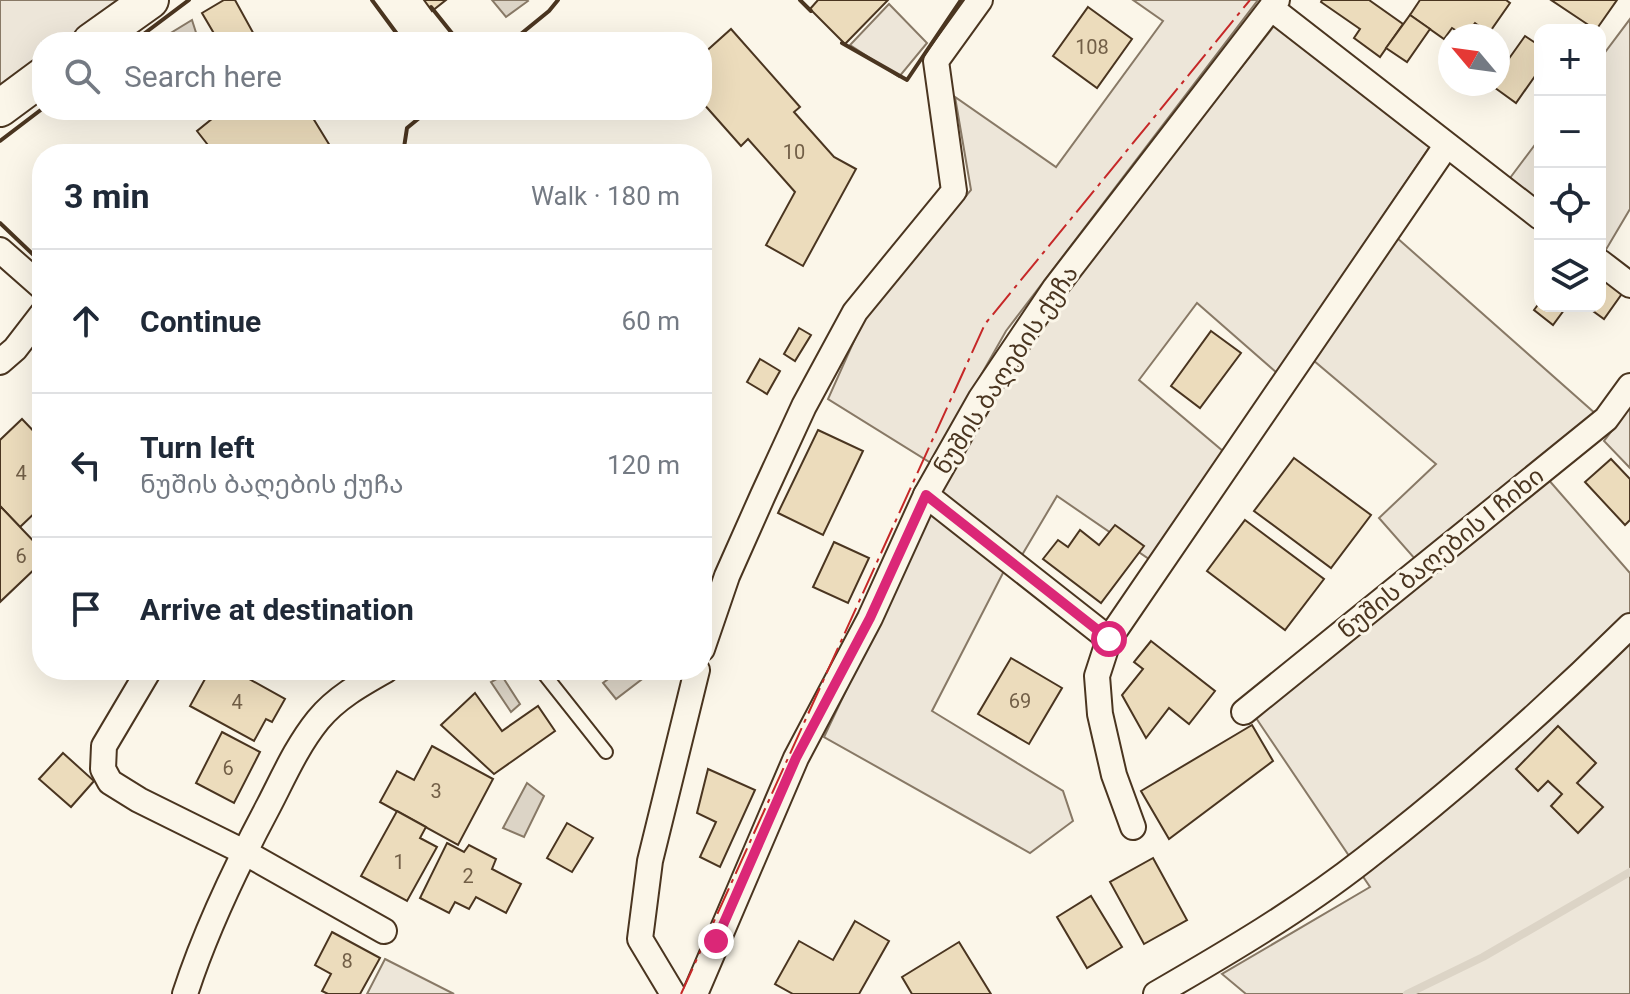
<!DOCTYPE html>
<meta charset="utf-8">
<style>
body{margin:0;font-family:Roboto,"Noto Sans Georgian",sans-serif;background:#f6f6f7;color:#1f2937}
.controls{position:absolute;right:24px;top:24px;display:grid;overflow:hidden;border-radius:16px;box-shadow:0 8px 32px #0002}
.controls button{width:72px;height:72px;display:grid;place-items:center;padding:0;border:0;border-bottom:2px solid #e0e1e3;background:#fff;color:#1f2937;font:40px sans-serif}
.compass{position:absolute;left:1438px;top:24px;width:72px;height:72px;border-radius:50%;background:#fff;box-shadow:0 8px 32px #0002;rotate:299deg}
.stop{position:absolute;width:24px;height:24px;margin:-18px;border:6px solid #db2777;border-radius:50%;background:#fff}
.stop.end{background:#db2777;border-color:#fff;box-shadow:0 2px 8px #0008}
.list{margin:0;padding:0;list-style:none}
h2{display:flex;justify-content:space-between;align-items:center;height:104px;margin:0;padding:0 32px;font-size:34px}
h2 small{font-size:26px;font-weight:400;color:#747a83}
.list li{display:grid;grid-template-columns:52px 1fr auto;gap:24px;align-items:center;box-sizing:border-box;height:144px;padding:0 32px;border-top:2px solid #e0e1e3}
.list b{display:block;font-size:30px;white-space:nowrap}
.list p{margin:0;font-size:26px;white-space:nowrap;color:#747a83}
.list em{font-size:26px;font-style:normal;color:#747a83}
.icon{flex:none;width:44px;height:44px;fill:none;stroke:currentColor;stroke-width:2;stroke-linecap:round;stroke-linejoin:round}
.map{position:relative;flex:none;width:1630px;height:994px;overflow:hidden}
.search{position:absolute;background:#fff;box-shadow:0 8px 32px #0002;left:32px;top:32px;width:680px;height:88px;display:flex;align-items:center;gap:20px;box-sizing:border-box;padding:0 28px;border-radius:32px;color:#747a83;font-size:30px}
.panel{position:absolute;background:#fff;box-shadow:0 8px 32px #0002;left:32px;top:144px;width:680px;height:536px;border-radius:32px}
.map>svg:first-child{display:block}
.green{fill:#ede6d9;stroke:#887966;stroke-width:2}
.water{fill:#dcd4c6;stroke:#887966;stroke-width:2}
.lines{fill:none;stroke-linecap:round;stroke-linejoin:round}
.stream{stroke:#dcd4c6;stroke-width:8}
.building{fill:#ecdcbc;stroke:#4a3520;stroke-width:2}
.lane-casing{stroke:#4a3520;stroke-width:16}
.street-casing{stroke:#4a3520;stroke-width:28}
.secondary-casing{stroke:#4a3520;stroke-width:40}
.lane{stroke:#fbf6e9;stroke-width:12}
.street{stroke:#fbf6e9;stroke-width:24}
.secondary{stroke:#fbf6e9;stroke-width:36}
.wall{stroke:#4a3520;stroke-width:4}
.power{stroke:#c62828;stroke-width:2;stroke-dasharray:28 6 4 6;stroke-linecap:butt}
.route{stroke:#db2777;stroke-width:10}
.labels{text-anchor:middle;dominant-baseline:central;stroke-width:6;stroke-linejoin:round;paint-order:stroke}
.number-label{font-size:20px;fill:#725f47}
.street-label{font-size:24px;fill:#4a3520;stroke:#fbf6e9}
</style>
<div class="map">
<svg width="1630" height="994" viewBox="0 0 1630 994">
<rect width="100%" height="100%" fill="#fbf6e9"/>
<g class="green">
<polygon points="0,0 130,0 71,42 42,42 42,62 0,92"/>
<polygon points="1133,0 1258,0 1006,331 931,463 828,399 866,314 971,190 955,97 1056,167 1163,21"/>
<polygon points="889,4 927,43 899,77 850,45"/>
<polygon points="1630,19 1630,209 1604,253 1600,249 1600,59"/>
<polygon points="1274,26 1431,145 1277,373 1197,303 1139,380 1224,452 1149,559 1057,496 1022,555 939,491 1055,304"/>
<polygon points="1540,138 1540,202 1510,178"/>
<polygon points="1396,237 1597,415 1415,559 1379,518 1436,464 1313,360"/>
<polygon points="1630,407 1630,468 1604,441"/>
<polygon points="1547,478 1630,573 1630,994 1246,994 1222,974 1370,887 1254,715"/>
<polygon points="932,509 1004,571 932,711 1063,791 1073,821 1030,853 824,737"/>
<polygon points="385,959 454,994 367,994"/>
</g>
<g class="water">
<polygon points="492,0 527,0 528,1 506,17"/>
<polygon points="192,20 199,42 156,42"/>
<polygon points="620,670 654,670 616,699 603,683"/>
<polygon points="502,676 520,704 511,712 491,682"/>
<polygon points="527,783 544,796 524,837 503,828"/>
</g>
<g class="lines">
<polyline class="stream" points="1407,994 1483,957 1630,872"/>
</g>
<g class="building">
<polygon points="224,0 235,0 256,38 249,42 219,42 202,13"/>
<polygon points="424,0 446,0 432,11"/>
<polygon points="818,0 888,0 845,44 810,9"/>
<polygon points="1322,0 1369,0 1403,24 1380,57 1354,38 1360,29 1321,2"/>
<polygon points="1420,0 1506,0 1510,3 1489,33 1475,23 1465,36 1452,28 1444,39 1410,15"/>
<polygon points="1551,0 1617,0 1596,30"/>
<polygon points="1088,7 1132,39 1097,88 1053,56"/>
<polygon points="1410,15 1430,29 1407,62 1386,48"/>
<polygon points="731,29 800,107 794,112 834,157 856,169 803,266 766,245 795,192 748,139 741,146 702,102 702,55"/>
<polygon points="1525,36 1540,46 1540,69 1516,103 1491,85 1498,84 1498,74"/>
<polygon points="223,110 308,110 335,154 215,154 197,131"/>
<polygon points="1600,269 1626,288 1604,319 1586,306 1600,306"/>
<polygon points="1540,302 1540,306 1567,306 1553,325 1534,310"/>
<polygon points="799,328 811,335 795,361 784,354"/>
<polygon points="1211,331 1241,353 1200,408 1171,386"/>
<polygon points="760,359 780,371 767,394 747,382"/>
<polygon points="22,419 42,440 42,506 20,527 0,506 0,440"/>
<polygon points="818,430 863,451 823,535 778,513"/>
<polygon points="1294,458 1371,515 1331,568 1254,511"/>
<polygon points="1611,459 1630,479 1630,520 1625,525 1585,482"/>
<polygon points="0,506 42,550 42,562 0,602"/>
<polygon points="1245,520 1324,579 1285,630 1207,571"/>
<polygon points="1115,525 1144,546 1101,603 1043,559 1058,540 1068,547 1080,530 1099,545"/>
<polygon points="834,542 869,558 848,603 813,587"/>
<polygon points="1151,641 1215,691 1189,724 1169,708 1146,738 1122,695 1143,669 1134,662"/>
<polygon points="1011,658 1062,688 1029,744 978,714"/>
<polygon points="210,670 233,670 285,699 272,722 266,719 254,741 190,706"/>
<polygon points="475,693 502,731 538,706 555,731 494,774 441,725"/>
<polygon points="1252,725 1273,761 1169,839 1141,791"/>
<polygon points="1558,726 1596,763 1577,783 1603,807 1578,833 1551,806 1562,794 1548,781 1538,791 1516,769"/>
<polygon points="222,732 260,752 234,803 196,783"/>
<polygon points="432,746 493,779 458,845 380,802 397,771 414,780"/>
<polygon points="63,753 94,781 71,807 39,779"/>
<polygon points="708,769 755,790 720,867 700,857 716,822 697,813"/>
<polygon points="397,811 426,827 420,838 437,847 407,901 361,876"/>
<polygon points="567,823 593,838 572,872 547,858"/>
<polygon points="447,843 464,852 469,845 496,859 492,869 521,884 506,913 476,897 469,909 455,902 449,913 420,898"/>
<polygon points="1153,858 1187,920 1144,944 1110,882"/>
<polygon points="1091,896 1122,947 1087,968 1057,917"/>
<polygon points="855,921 889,941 859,994 793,994 775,984 799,941 833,960"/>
<polygon points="332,932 380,958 360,994 328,994 322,991 331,974 315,965"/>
<polygon points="959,942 991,994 912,994 902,977"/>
</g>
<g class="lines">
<g class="lane-casing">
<polyline id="lane" points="541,670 606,752"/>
</g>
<g class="street-casing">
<g id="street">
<polyline points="1271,8 1540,217"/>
<polyline points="0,250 42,287"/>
<polyline points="1600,262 1630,285"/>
<polyline points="0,362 15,349 42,314"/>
<polyline points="926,495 1109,639"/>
<polyline points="702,649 727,576 763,495 804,406 855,312 954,191 936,61 980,0"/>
<polyline points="149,670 104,746 103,769 110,782 139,800 244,852 384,931"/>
<polyline points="1244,712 1606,419 1630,386"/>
<polyline points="1133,827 1114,775 1100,714 1097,676 1109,639 1446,146"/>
<path d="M185,994C206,929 237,865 269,805C284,776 297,746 318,720C336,698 361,684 386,670"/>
<polyline points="673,994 640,939 650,861 697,670"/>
<polyline points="695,994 796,758 870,618 926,495 981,398 1055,288 1277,0"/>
<path d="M1156,994C1227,953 1300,910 1365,859C1458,787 1546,709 1630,626"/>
</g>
</g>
<g class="secondary-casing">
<g id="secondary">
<polyline points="91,42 150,0"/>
<polyline points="0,108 42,77"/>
</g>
</g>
<use href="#lane" class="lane"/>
<use href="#street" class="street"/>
<use href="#secondary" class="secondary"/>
<g class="wall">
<polyline points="372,0 403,42"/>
<polyline points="800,0 811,11"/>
<polyline points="431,7 459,42"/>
<polyline points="133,42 189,0"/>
<polyline points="511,42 549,11 558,0"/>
<polyline points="842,43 907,80 961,0"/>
<polyline points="0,141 42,109"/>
<polyline points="403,154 407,128 429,110"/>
<polyline points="0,223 42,263"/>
</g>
<polyline class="power" points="681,994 985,324 1250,0"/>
</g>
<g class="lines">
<polyline class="route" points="716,941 796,758 870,618 926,495 1109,639"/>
</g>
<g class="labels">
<g class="number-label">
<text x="1092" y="47">108</text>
<text x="794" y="152">10</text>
<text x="21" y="473">4</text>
<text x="21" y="556">6</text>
<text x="1020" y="701">69</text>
<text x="237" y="702">4</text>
<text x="228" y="768">6</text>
<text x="436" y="791">3</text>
<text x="399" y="862">1</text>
<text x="468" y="876">2</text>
<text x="347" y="961">8</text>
</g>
<g class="street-label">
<text transform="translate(1006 370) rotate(-57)">ნუშის ბაღების ქუჩა</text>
<text transform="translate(1441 553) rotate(-39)">ნუშის ბაღების I ჩიხი</text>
</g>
</g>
</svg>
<div class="controls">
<button>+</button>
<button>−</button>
<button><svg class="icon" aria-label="locate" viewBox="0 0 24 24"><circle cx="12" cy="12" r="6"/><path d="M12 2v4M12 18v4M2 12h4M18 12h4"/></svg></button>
<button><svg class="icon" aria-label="layers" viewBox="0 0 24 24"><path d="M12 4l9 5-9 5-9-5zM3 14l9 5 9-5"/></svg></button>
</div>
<svg class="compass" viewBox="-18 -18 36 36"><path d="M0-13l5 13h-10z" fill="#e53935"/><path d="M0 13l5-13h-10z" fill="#747a83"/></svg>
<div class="stop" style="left:1109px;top:639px"></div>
<div class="stop end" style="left:716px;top:941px"></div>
<div class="search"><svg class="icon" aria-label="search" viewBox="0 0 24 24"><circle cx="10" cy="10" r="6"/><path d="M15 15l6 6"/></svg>Search here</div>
<section class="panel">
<h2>3 min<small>Walk · 180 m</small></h2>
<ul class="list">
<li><svg class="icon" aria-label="ahead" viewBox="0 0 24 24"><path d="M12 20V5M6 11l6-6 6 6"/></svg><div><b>Continue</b></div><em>60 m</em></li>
<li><svg class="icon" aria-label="left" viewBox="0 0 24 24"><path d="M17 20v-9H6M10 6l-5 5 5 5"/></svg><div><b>Turn left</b><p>ნუშის ბაღების ქუჩა</p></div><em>120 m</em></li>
<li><svg class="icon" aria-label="arrive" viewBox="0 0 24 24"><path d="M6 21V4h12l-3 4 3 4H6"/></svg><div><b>Arrive at destination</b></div></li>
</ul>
</section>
</div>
